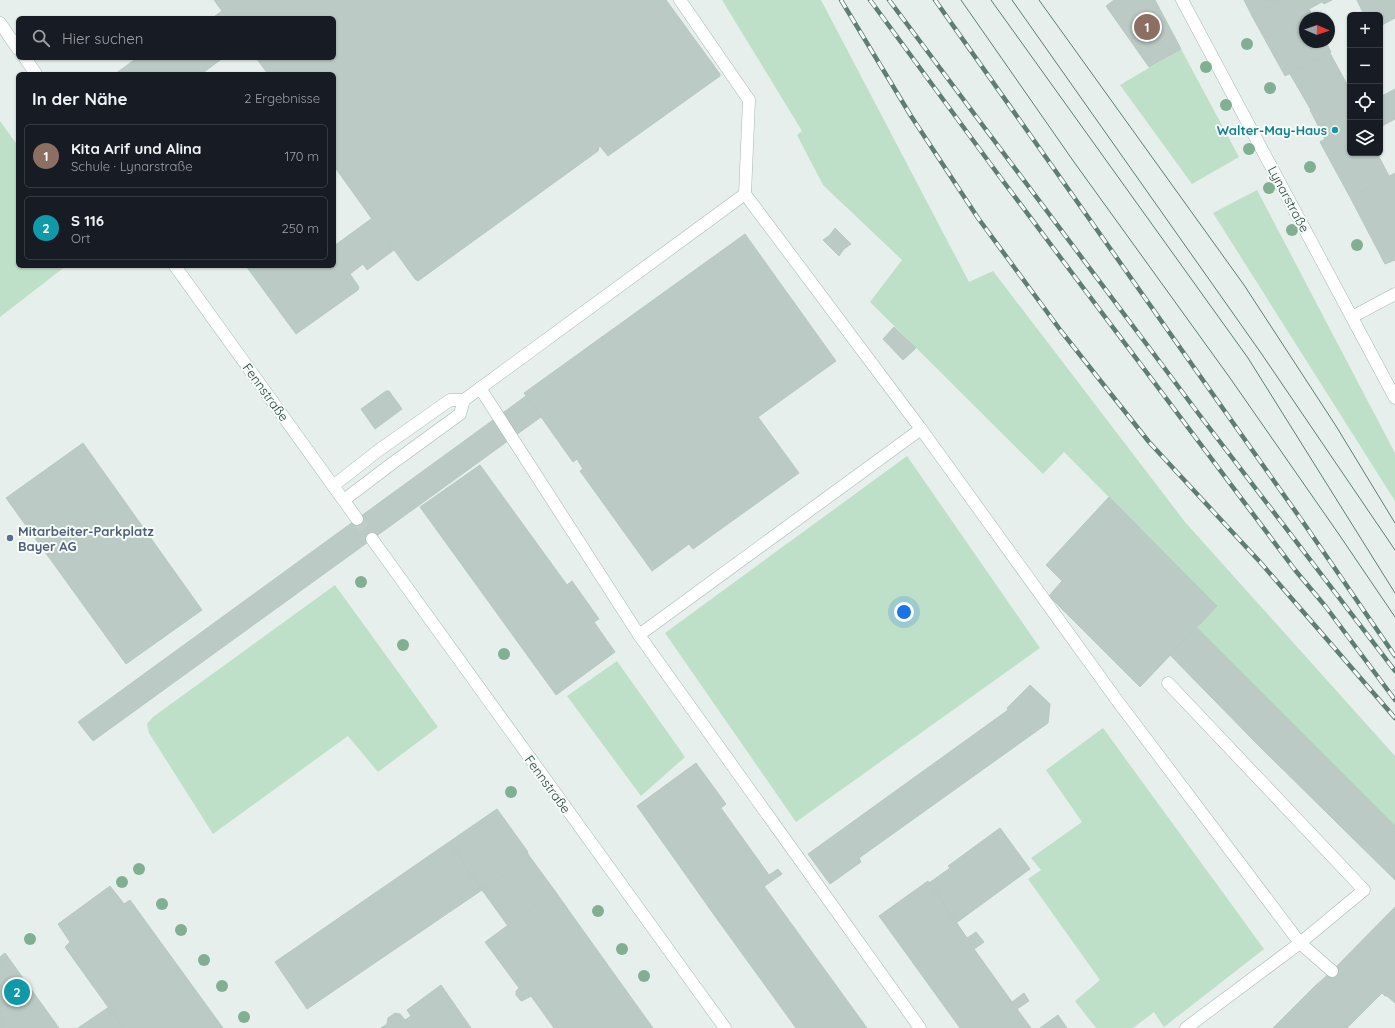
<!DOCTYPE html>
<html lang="de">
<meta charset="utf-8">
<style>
body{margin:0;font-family:Quicksand,sans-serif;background:#242831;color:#f1f3f6}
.controls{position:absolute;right:12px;top:12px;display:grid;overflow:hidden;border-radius:6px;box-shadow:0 1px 3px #0004}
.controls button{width:36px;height:36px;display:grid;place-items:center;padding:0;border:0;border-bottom:1px solid #363941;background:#171b24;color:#f1f3f6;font:20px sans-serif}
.compass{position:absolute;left:1299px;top:12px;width:36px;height:36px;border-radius:50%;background:#171b24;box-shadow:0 1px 3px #0004;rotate:92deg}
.you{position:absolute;left:904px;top:612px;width:14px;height:14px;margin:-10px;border:3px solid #fff;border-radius:50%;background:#1a73e8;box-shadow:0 0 0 6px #1a73e833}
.badge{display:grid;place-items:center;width:26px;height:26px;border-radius:50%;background:#1a73e8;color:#fff;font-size:13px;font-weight:700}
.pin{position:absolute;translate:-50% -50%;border:2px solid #fff;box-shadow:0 1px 4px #0006}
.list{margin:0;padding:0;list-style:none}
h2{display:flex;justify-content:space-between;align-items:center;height:52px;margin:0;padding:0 16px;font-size:17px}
h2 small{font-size:13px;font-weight:400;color:#9ea1a6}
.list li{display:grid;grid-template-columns:26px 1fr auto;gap:12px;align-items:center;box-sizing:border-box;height:64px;margin:0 8px 8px;padding:0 8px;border:1px solid #363941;border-radius:6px}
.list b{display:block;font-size:15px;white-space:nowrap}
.list p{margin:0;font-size:13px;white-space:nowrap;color:#9ea1a6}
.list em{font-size:13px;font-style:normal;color:#9ea1a6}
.icon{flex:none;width:22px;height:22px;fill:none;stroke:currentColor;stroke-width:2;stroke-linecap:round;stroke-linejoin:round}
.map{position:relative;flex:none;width:1395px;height:1028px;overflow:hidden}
.search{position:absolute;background:#171b24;box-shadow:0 1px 3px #0004;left:16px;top:16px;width:320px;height:44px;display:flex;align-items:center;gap:10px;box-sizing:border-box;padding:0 14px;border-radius:6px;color:#9ea1a6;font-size:15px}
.panel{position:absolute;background:#171b24;box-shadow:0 1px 3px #0004;left:16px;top:72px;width:320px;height:196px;border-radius:6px}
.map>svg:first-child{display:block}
.green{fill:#bfe0c8}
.building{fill:#bbcac4;stroke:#b8c9c2}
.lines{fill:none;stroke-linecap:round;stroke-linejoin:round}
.secondary-tunnel{stroke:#bfccc8;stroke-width:12;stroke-dasharray:12 6;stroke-linecap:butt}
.lane-casing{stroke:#a8b8b2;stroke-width:13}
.street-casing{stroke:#a8b8b2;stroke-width:13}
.secondary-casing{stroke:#a4bbb3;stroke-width:13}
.lane{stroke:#fff;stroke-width:12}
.street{stroke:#fff;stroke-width:12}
.secondary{stroke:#fff;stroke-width:12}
.tram{stroke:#5f7d75;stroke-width:1}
.rail-casing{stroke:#5f7d75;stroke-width:4.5}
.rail{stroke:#f7fbf9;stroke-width:3;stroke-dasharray:9;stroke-linecap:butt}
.tree{fill:#80af93}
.culture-dot{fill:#0f9aa8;stroke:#f7fbf9;stroke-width:1.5}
.service-dot{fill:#5c6f8a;stroke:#f7fbf9;stroke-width:1.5}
.labels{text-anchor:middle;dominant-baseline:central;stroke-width:4;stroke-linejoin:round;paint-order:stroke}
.culture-label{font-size:13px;font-weight:bold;fill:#0d838f;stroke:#f7fbf9;text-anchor:end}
.street-label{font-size:13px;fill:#24423a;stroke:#f7fbf9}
.service-label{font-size:13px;font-weight:bold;fill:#4e5e75;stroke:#f7fbf9;text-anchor:start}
</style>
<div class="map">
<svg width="1395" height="1028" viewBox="0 0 1395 1028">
<rect width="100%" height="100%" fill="#e6efeb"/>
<g class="green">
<polygon points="722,0 821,0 969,282 993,271 1185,522 1395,756 1395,826 1196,627 1217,606 1064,452 1043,474 870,302 902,260 823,185 797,135 802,131"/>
<polygon points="1181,49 1239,157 1192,184 1120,85"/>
<polygon points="0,121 18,146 18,266 66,266 0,317"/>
<polygon points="1257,190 1395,453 1395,501 1213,213"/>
<polygon points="907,456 1040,648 796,822 665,633"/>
<polygon points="335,585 438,727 378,772 348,736 213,834 149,733 147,724 153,717"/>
<polygon points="617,661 685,757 641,796 567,696"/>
<polygon points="1103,728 1264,949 1164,1027 1154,1012 1133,1028 1096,1028 1075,1001 1100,980 1028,879 1041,870 1031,858 1082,822 1046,770"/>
</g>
<g class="building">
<polygon points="214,0 666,0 720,74 720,76 608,156 600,146 599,147 598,151 418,281 415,279 334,166 334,74 268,74 256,58 334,58 334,18 227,18"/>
<polygon points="1114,0 1155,0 1181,49 1149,67 1106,6"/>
<polygon points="1244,0 1282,0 1252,16"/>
<polygon points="1282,0 1332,0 1324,4 1322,2 1309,9 1314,18 1305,18 1305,42 1326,42 1331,52 1285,76 1252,16"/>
<polygon points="1357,0 1395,0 1395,18 1380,26 1380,15 1364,15"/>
<polygon points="222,11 227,18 212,18"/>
<polygon points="1330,53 1350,90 1350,153 1377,153 1389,176 1350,197 1320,142 1325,139 1310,110 1311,110 1290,74"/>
<polygon points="137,58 223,58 204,72 205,74 115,74"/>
<polygon points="1395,89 1395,119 1380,127 1380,97"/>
<polygon points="1395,173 1395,260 1385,264 1350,197"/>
<polygon points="371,219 394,250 367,270 363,264 350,274 359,287 358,290 296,334 246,266 334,266 334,246"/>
<polygon points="835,228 851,244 844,249 839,256 823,240 830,235"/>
<polygon points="745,234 836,361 758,417 799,473 693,549 689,544 652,571 580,471 583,469 577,459 573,462 524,393"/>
<polygon points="894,327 916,348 903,360 883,339"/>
<polygon points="386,391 389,391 402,409 375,429 361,409"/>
<polygon points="526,396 541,417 93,741 78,722"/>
<polygon points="83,443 202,610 126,664 6,498"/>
<polygon points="480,465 567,585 572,581 599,619 594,622 615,652 556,695 420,507"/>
<polygon points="1109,497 1217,606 1140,687 1049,596 1062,581 1046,565"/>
<polygon points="1196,627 1286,717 1258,745 1170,655"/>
<polygon points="1030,685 1050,704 1048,723 859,858 861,862 830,884 808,854 1008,710 1007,708"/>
<polygon points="1286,717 1395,826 1395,880 1258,745"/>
<polygon points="696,763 726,804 721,808 769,875 778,869 782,874 717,919 637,806"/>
<polygon points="497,809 528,852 527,852 530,857 482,890 449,842"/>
<polygon points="1000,828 1030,869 956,923 929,883 950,868 948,866"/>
<polygon points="449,842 482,890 307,1009 275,962"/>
<polygon points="530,857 555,891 508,926 482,890"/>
<polygon points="928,881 967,938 976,932 984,942 974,949 1012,1002 1024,993 1029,1001 1017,1009 1031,1028 960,1028 879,916"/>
<polygon points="110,886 124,904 130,900 223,1028 123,1028 65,947 70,942 58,924"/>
<polygon points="764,886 867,1028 796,1028 717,919"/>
<polygon points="555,891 577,922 653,1028 554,1028 531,996 522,1001 520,1000 516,995 516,991 519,988 485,942"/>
<polygon points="1395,907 1395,1003 1387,996 1385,996 1382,993 1351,1024 1314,987 1332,971"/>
<polygon points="5,953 59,1028 0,1028 0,957"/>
<polygon points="441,985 471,1028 381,1028 387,1024 388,1018 395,1013 400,1014 405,1020 411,1016 407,1010"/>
<polygon points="1314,987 1351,1024 1347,1028 1273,1028"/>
<polygon points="109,1007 123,1028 78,1028"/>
<polygon points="1058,1015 1067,1028 1040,1028"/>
</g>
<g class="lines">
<polyline class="secondary-tunnel" points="357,519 372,539"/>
<g class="lane-casing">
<g id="lane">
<polyline points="680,0 749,100 745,194"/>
<polyline points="1352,317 1395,294"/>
<polyline points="480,388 639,635"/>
<polyline points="333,486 379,450 450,400 464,400"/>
<polyline points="344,500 390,465 460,414 464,400 745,194 921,429"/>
<polyline points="1168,683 1364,890 1300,943 1332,971"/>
<polyline points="920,1028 639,635 921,429 1116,699 1300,943 1186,1028"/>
</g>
</g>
<g class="street-casing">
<polyline id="street" points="1182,0 1395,398"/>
</g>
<g class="secondary-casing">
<g id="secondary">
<polyline points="0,23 18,49"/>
<polyline points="25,58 36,74"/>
<polyline points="175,266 357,519"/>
<polyline points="372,539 725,1028"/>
</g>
</g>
<use href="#lane" class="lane"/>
<use href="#street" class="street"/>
<use href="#secondary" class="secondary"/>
<g class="tram">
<polyline points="961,0 1074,162 1230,378 1338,533 1395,617"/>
<polyline points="991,0 1248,358 1395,593"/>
<polyline points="1012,0 1261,353 1395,550"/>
<polyline points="1039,0 1244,285 1336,426 1395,523"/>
</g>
<g class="rail-casing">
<g id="rail">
<polyline points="841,0 911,116 978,218 1061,331 1149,442 1260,562 1395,718"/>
<polyline points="870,0 1000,177 1295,570 1326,607 1395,700"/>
<polyline points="889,0 1198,413 1395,671"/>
<polyline points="935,0 1305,525 1395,656"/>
</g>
</g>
<use href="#rail" class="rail"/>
</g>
<g class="tree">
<circle cx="1247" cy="44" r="6"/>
<circle cx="1206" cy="67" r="6"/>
<circle cx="1270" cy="88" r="6"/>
<circle cx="1226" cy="105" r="6"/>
<circle cx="1249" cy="149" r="6"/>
<circle cx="1310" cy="167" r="6"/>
<circle cx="1269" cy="188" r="6"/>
<circle cx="1292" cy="230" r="6"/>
<circle cx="1357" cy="245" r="6"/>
<circle cx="361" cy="582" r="6"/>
<circle cx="403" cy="645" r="6"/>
<circle cx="504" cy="654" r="6"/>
<circle cx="511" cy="792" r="6"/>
<circle cx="139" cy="869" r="6"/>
<circle cx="122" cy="882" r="6"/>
<circle cx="162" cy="904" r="6"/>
<circle cx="598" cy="911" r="6"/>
<circle cx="181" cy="930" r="6"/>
<circle cx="30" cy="939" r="6"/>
<circle cx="622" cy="949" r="6"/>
<circle cx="204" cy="960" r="6"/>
<circle cx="644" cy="976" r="6"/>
<circle cx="222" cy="986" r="6"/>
<circle cx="244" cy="1017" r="6"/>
</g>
<circle class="culture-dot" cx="1335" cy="130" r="4"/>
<circle class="service-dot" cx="10" cy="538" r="4"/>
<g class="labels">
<g class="culture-label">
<text x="1327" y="130">Walter-May-Haus</text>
</g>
<g class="street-label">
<text transform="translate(1289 199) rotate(62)">Lynarstraße</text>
<text transform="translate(266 392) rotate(54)">Fennstraße</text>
<text transform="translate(548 784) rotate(54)">Fennstraße</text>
</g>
<g class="service-label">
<text x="18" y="531">Mitarbeiter-Parkplatz<tspan x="18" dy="15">Bayer AG</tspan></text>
</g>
</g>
</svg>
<div class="controls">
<button>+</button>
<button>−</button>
<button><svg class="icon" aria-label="locate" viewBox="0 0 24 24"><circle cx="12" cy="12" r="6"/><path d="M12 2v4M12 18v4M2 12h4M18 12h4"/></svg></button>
<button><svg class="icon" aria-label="layers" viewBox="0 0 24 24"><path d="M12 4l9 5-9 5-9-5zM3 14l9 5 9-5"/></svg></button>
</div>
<svg class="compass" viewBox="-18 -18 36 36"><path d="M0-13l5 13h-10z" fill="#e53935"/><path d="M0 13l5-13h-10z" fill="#9ea1a6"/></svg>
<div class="you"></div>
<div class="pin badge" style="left:1147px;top:27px;background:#8d6e63">1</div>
<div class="pin badge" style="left:17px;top:992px;background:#0f9aa8">2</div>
<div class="search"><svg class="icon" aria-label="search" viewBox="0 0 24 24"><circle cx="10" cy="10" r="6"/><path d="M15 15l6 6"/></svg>Hier suchen</div>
<section class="panel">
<h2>In der Nähe<small>2 Ergebnisse</small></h2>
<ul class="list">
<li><span class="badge" style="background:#8d6e63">1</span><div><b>Kita Arif und Alina</b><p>Schule · Lynarstraße</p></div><em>170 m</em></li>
<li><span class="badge" style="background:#0f9aa8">2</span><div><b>S 116</b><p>Ort</p></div><em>250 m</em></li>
</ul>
</section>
</div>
